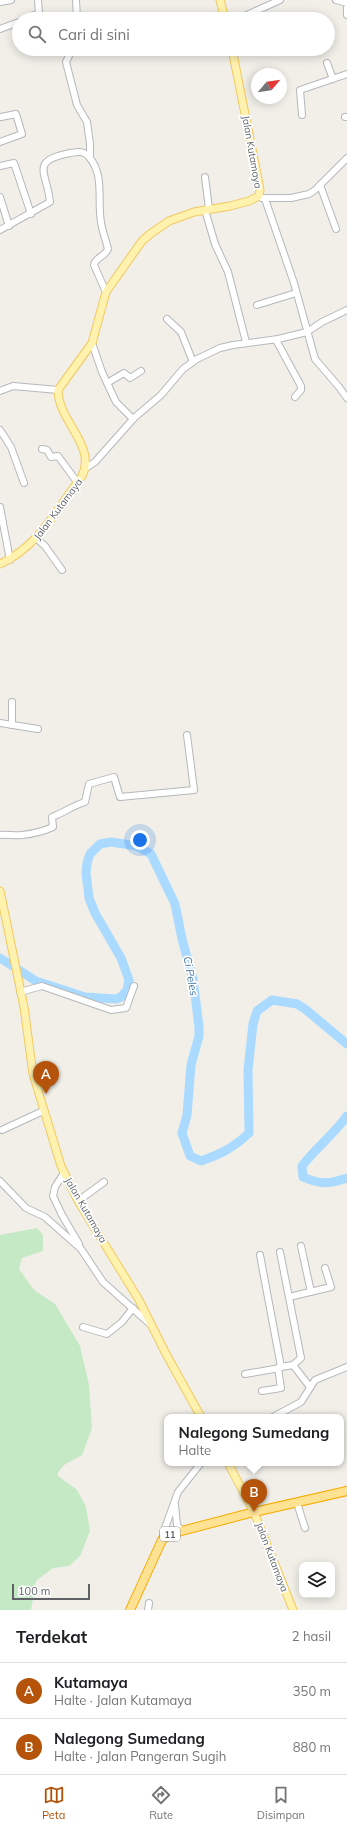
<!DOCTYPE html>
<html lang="id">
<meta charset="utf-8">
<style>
body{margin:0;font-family:Mulish,sans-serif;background:#f6f6f6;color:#202124}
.controls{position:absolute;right:12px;bottom:12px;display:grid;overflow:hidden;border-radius:8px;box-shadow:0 2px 10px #0003}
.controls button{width:36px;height:36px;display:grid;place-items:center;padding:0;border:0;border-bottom:1px solid #e0e0e0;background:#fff;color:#202124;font:20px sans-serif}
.compass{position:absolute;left:251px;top:68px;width:36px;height:36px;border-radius:50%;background:#fff;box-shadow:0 2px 10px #0003;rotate:61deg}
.scale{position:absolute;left:12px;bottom:10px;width:78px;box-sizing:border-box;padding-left:4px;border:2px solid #5f6368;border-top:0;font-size:11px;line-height:14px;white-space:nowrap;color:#5f6368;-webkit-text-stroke:3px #fff;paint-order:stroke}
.you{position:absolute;left:140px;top:840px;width:14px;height:14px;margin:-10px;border:3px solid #fff;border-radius:50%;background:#1a73e8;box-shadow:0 0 0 6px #1a73e833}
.badge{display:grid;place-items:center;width:26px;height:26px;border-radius:50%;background:#b45309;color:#fff;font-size:13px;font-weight:700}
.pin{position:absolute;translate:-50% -33px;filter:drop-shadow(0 1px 2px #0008)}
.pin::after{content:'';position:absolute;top:21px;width:14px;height:12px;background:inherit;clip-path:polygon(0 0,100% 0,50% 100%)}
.popup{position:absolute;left:164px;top:1414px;width:180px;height:52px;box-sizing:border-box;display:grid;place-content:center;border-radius:8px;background:#fff;filter:drop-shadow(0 1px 3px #0005);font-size:13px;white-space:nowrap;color:#757577}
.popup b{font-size:15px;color:#202124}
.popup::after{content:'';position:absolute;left:50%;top:100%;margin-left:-8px;border:8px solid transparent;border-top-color:#fff}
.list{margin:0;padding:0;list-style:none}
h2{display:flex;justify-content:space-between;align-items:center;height:52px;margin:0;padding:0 16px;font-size:17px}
h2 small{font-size:13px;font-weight:400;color:#757577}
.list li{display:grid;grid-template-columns:26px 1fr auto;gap:12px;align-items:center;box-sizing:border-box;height:56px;padding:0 16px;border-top:1px solid #e0e0e0}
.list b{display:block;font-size:15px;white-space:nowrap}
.list p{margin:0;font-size:13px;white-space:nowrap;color:#757577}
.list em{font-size:13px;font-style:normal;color:#757577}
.icon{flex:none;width:22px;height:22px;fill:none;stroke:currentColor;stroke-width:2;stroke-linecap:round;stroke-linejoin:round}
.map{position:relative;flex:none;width:347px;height:1610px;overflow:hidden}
.search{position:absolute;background:#fff;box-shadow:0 2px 10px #0003;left:12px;right:12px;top:12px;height:44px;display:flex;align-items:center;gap:10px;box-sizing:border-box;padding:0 14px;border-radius:22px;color:#757577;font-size:15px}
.sheet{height:164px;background:#fff}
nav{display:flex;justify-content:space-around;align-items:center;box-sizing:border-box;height:56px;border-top:1px solid #e0e0e0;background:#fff;font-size:11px;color:#757577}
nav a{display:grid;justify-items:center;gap:2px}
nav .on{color:#b45309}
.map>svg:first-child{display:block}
.green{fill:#c5e8c5}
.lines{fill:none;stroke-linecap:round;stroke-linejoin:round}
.river{stroke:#aadaff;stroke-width:9}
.minor-casing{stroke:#b5b8bc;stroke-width:8}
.major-casing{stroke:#f2c960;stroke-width:9}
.highway-casing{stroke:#f9ab00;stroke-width:10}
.minor{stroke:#fff;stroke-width:6}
.major{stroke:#fff2af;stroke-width:7}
.highway{stroke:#fde293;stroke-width:8}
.labels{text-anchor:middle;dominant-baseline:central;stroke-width:3.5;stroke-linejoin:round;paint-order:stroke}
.shield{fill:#fff;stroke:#8f9295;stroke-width:1}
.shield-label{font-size:9px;font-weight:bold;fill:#5f6368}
.street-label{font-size:10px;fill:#5f6368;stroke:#fff}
.water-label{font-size:11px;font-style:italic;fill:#4174aa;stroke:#fff}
</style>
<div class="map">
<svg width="347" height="1610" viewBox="0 0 347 1610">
<rect width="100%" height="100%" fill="#f1efe8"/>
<polygon class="green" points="37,1228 43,1235 43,1251 22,1258 19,1269 34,1290 55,1304 80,1346 89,1385 92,1428 82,1455 64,1465 58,1472 58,1476 77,1490 86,1507 90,1531 80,1556 69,1566 53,1568 36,1581 31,1610 0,1610 0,1235"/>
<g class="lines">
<g class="river">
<path d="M0,958L36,981L85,997L116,999L121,997L127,990L129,980L121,958L95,913L89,898L86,873L87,863L90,854L100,844L111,842L137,846L151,854L175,904L182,939L193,979L199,1027V1036L191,1065L187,1115L182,1133L190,1156L201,1161C221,1154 233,1148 249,1133L248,1070L253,1024L257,1011L272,1000L297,1004L305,1009L347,1044"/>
<path d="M347,1116C333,1135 316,1148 302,1166L303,1177C321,1185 329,1184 347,1178"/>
</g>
<g class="minor-casing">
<g id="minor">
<polyline points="76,0 77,19"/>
<polyline points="336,0 347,3"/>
<polyline points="0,2 11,0"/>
<polyline points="347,8 347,15"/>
<polyline points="26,19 39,13 38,0"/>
<polyline points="238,19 280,0"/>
<polyline points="0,29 19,22"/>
<polyline points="72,49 66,62 77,105 87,122 90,144 90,157"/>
<polyline points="327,63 333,79"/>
<polyline points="302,115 300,90 347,74"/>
<polyline points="345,117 347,117"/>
<polyline points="0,142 22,134 16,114 1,117"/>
<polyline points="0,166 14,163 31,214"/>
<polyline points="205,177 209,209"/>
<polyline points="320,185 336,229"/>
<polyline points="0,197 9,226"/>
<polyline points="262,198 291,198 309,194 315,190 347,158"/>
<polyline points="265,199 294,283 315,359 339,387 347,398"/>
<polyline points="205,210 215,244 228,272 246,342"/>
<path d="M0,230L50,202C47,172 29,161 70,153C77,152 84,150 89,157C105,175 97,201 101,222C102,231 106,240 108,249C105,257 95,257 94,265L106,292"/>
<polyline points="257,305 296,293"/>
<polyline points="167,319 181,332 193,362"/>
<polyline points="276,340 301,386 301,390 295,397"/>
<polyline points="92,343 102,372 116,402 133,419"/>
<polyline points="107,383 124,373 130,378 141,371"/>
<polyline points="0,391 13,386 58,390"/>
<polyline points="0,430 11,447 24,483"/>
<polyline points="42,449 47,450 51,457 58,456 77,482"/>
<polyline points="86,468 95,462 134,418 161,395 183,369 197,359 220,348 233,345 278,339 307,332 322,322 347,310"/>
<polyline points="0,507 10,560"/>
<polyline points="36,538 45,546 62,570"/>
<polyline points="12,702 12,725"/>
<polyline points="0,723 38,729"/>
<path d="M0,835C9,834 13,836 22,835C32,834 44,831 53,827L52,817C65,812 72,806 85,802L89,784L114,777L120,797L194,790L187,735"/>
<polyline points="20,992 42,986 111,1010 126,1008 134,986"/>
<polyline points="2,1130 43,1111"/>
<polyline points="64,1173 55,1187 53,1196 62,1215 79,1244"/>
<polyline points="0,1181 26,1208 45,1217 81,1249 103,1282 150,1324"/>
<polyline points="78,1201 104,1182"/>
<polyline points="301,1246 311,1292"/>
<polyline points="280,1252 301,1358 293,1365 310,1387"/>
<polyline points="260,1255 281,1367 293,1365"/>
<polyline points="289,1297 331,1287 325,1268"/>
<polyline points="83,1327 107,1334 122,1322 133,1308"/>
<polyline points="245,1374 280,1368"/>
<polyline points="262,1391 281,1388 278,1368"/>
<polyline points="273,1417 301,1402 315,1380 347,1367"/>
<polyline points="297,1503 305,1528"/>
<polyline points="175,1505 177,1525 181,1530"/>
<polyline points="162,1540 165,1528 178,1492 201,1463"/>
<polyline points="148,1610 149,1603"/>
</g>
</g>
<g class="major-casing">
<g id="major">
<polyline points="220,0 225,19"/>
<path d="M0,564C38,547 58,508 82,476C97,446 58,421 58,390L92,343L106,292L142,241L150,234L169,221L194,212L230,206L249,201L259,196L260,190L257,174L232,49"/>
<polyline points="0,891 24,1007 33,1074 61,1166 78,1201 139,1300 166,1354 201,1417"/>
<polyline points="228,1463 254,1512 293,1610"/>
</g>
</g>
<g class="highway-casing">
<polyline id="highway" points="130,1610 162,1540 170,1534 254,1512 347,1491"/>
</g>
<use href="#minor" class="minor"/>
<use href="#major" class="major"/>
<use href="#highway" class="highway"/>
</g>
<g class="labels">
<rect class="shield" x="160" y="1527" width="20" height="14" rx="3"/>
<g class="shield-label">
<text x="170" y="1534">11</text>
</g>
<g class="street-label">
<text transform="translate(252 152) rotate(80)">Jalan Kutamaya</text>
<text transform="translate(58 509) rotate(-53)">Jalan Kutamaya</text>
<text transform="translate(86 1210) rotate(60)">Jalan Kutamaya</text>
<text transform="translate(272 1557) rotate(69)">Jalan Kutamaya</text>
</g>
<g class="water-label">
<text transform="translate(191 976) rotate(80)">Ci Peles</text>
</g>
</g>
</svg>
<div class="controls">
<button><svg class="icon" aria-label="layers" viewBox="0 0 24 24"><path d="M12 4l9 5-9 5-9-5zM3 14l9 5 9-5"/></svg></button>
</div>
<svg class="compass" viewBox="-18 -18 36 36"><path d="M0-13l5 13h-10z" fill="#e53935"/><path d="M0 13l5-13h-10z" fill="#757577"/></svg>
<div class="scale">100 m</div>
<div class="you"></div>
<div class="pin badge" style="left:46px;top:1094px">A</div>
<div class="pin badge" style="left:254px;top:1512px">B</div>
<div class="popup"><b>Nalegong Sumedang</b>Halte</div>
<div class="search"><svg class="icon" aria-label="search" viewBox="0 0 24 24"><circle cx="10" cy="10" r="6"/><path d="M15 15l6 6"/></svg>Cari di sini</div>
</div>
<section class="sheet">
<h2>Terdekat<small>2 hasil</small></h2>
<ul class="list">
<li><span class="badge">A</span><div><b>Kutamaya</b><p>Halte · Jalan Kutamaya</p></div><em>350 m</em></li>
<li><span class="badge">B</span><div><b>Nalegong Sumedang</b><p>Halte · Jalan Pangeran Sugih</p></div><em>880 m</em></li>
</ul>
</section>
<nav>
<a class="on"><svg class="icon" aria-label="map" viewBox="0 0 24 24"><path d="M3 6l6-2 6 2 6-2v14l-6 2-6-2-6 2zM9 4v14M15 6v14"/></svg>Peta</a>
<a><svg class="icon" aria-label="directions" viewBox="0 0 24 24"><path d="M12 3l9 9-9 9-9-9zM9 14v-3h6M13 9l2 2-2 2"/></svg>Rute</a>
<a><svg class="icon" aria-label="saved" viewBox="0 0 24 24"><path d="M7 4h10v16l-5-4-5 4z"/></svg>Disimpan</a>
</nav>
